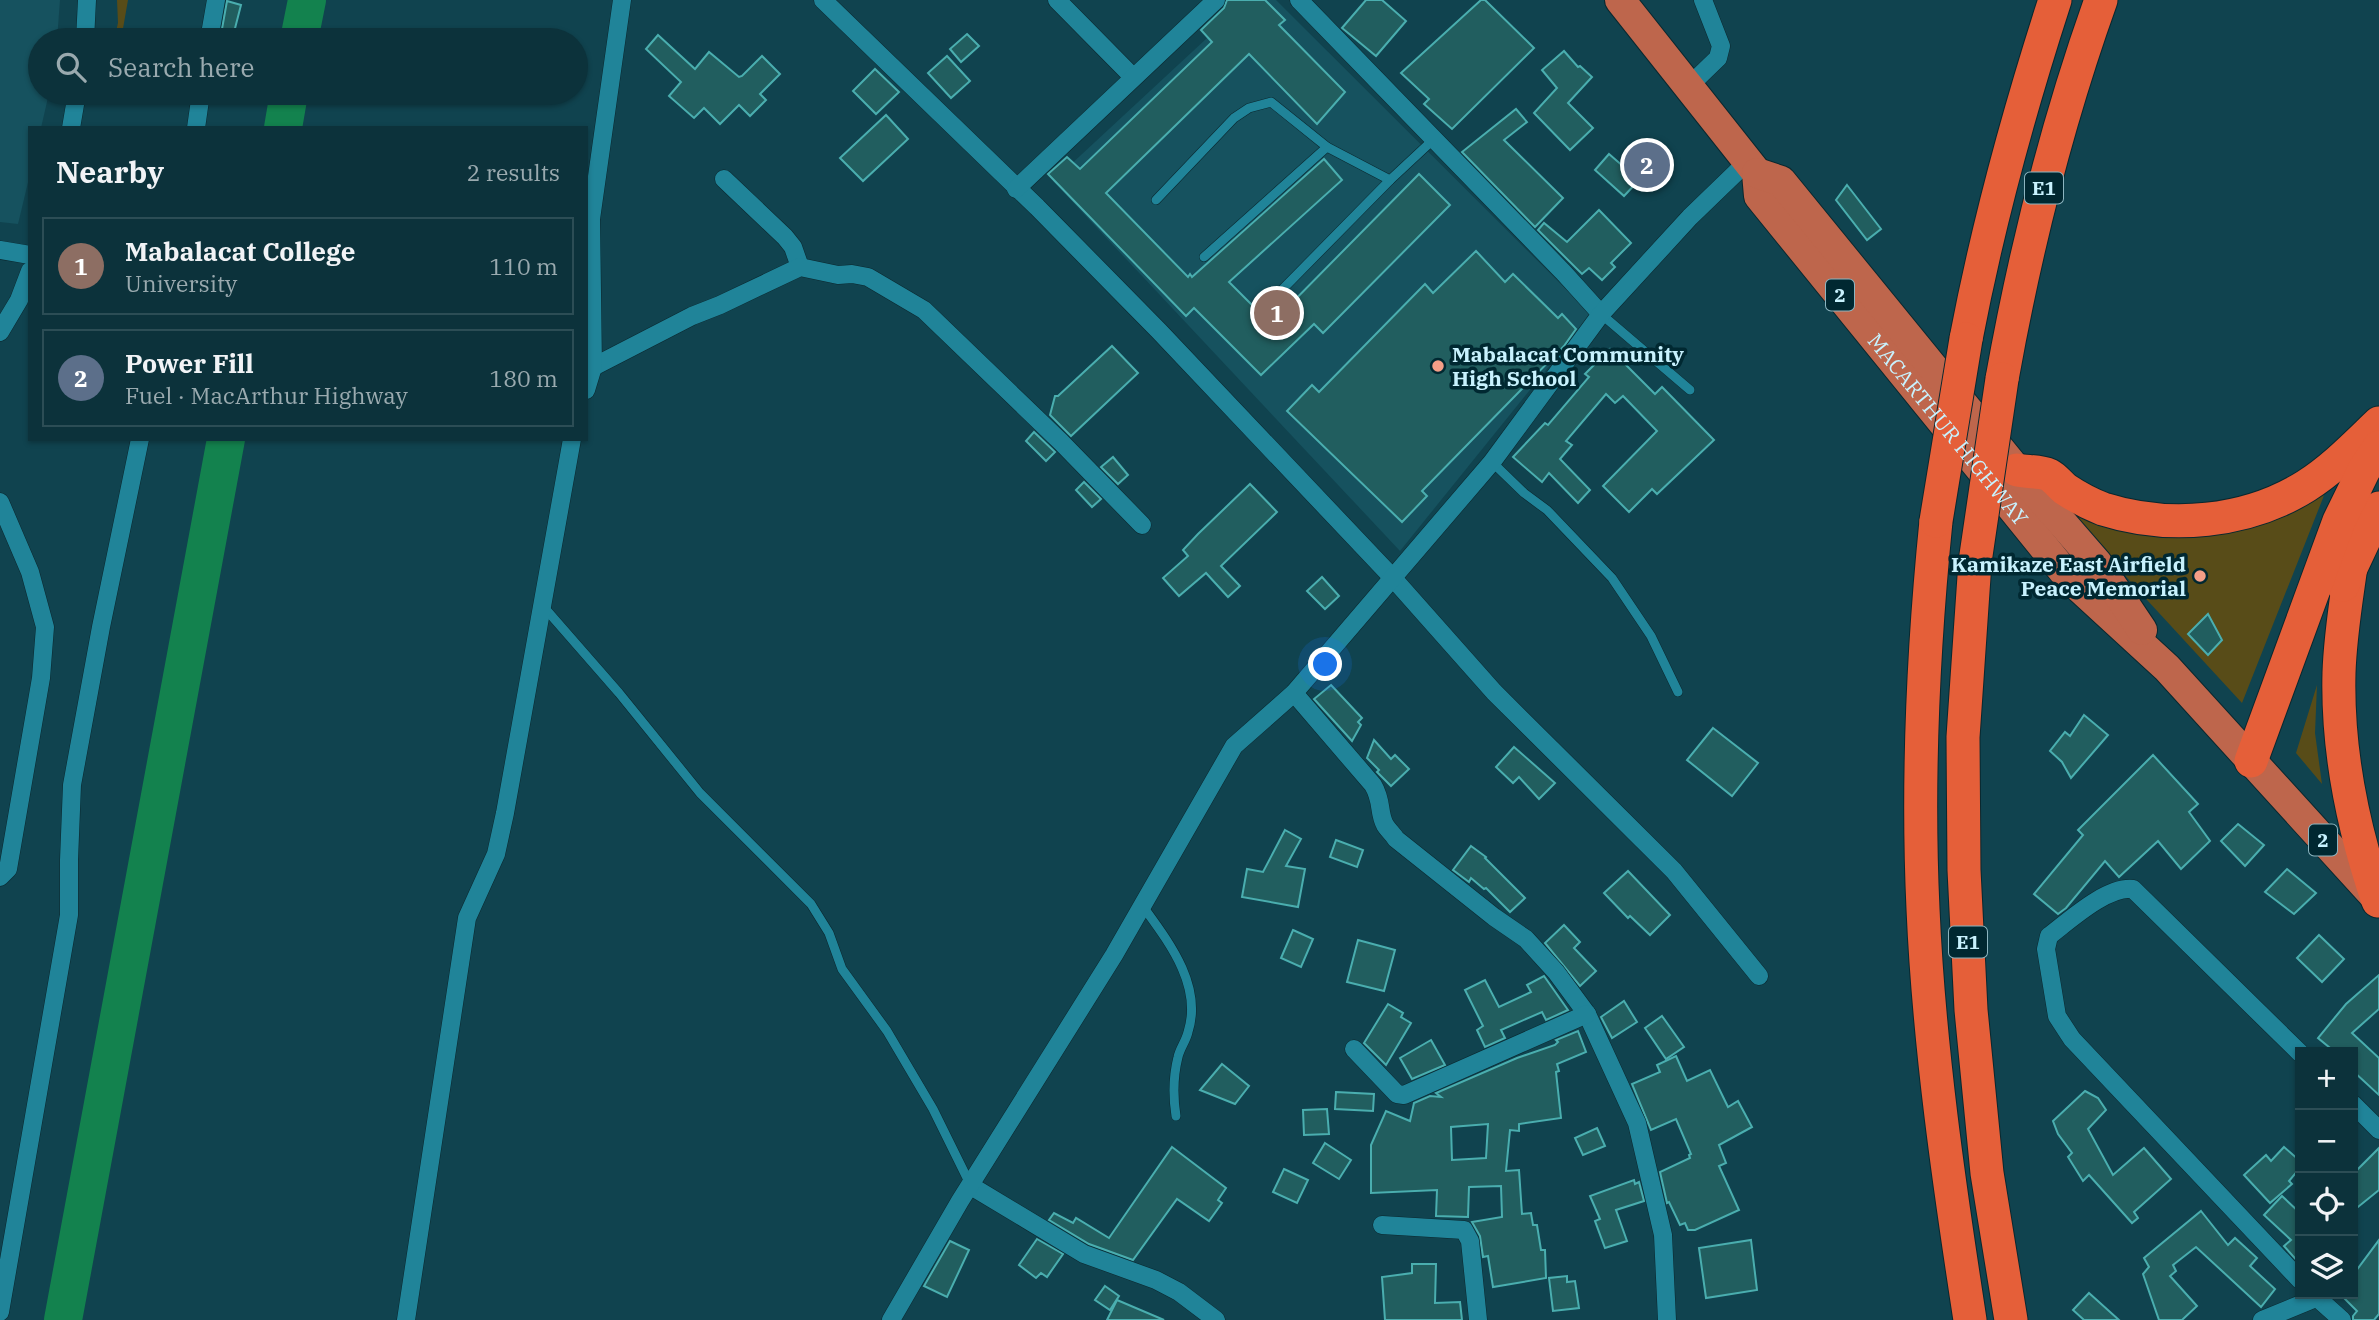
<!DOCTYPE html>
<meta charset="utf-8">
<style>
body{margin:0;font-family:"IBM Plex Serif",serif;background:#1a3e46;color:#f1f3f6}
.controls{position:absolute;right:21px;bottom:21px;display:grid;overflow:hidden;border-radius:0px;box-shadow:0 2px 5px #0004}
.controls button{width:63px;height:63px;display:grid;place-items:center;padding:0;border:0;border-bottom:2px solid #2c4d55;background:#0c323b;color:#f1f3f6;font:35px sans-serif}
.you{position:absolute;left:1326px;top:665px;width:24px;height:24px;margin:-18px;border:5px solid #fff;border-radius:50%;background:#1a73e8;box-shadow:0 0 0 10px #1a73e833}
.badge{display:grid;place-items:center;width:46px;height:46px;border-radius:50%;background:#f49e87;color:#fff;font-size:23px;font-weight:700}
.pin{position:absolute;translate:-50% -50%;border:4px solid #fff;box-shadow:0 2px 7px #0006}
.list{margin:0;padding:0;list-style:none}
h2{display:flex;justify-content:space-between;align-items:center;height:91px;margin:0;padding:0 28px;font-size:30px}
h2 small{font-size:23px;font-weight:400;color:#9aaaaf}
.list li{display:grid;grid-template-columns:46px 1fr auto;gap:21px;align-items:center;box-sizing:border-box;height:98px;margin:0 14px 14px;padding:0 14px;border:2px solid #2c4d55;border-radius:0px}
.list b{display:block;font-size:26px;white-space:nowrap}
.list p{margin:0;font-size:23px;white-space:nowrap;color:#9aaaaf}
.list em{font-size:23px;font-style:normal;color:#9aaaaf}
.icon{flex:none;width:38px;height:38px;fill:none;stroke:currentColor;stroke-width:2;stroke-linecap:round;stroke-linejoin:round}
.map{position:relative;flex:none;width:2379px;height:1320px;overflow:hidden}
.search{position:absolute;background:#0c323b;box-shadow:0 2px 5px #0004;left:28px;top:28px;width:560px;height:77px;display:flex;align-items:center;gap:18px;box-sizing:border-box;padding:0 24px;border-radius:38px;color:#9aaaaf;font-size:26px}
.panel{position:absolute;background:#0c323b;box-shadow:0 2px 5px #0004;left:28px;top:126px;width:560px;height:315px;border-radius:0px}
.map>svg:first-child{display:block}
.built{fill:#16525f}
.green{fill:#584c18}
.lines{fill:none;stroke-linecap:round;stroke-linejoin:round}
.river{stroke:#13824e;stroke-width:38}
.building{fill:#215e5f;stroke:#4aaeaf;stroke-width:2;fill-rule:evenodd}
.service-casing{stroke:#0a282f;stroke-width:10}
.minor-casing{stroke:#0a282f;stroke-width:19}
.trunk-casing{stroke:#0a282f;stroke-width:32}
.motorway-casing{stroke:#0a282f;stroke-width:35}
.service{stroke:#208499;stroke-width:9}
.minor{stroke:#208499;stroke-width:18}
.trunk{stroke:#be664c;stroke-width:30}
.motorway{stroke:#e55f39;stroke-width:33}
.motorway-bridge-casing{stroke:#0a282f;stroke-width:35;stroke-linecap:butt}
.motorway-bridge{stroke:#e55f39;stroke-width:33}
.poi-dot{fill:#f49e87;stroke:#002831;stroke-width:2.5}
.labels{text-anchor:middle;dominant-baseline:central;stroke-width:7;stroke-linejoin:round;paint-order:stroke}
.shield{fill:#002831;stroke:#8cb5c0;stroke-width:2}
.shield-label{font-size:19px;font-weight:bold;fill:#c8f2fe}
.poi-label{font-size:21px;font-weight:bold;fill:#c8f2fe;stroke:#002831;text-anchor:start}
.street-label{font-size:21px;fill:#c8f2fe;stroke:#002831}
</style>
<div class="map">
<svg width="2379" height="1320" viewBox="0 0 2379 1320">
<rect width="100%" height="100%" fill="#10434f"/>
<g class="built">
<polygon points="0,0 60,0 57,40 40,40 40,93 49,93 41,128 30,128 30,174 18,224 0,222"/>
<polygon points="1248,0 1276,0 1591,314 1400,551 1053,181"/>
</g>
<g class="green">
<polygon points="117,0 128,0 121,40 114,40 118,23"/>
<polygon points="2328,479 2323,498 2242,703 2136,588 2067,508 2121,527"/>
<polygon points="2317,685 2315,733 2322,784 2296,753"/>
</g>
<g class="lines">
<g class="river">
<polyline points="299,40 307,0"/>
<polyline points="283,128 289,93"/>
<polyline points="63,1320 226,439"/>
</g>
</g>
<g class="building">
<polygon points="1227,0 1265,0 1285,20 1279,25 1345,92 1317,124 1249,54 1106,193 1188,277 1190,274 1192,277 1324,159 1342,180 1229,282 1271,324 1419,174 1450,205 1323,333 1314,324 1261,375 1194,308 1186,316 1048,174 1067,157 1080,169 1212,42 1201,30 1224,8"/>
<polygon points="1366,0 1382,0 1406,21 1376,56 1342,28"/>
<polygon points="1481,0 1485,0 1534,48 1452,129 1424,104 1429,99 1401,73"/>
<polygon points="227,1 241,5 232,40 220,40"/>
<polygon points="967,34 979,46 961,62 950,49"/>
<polygon points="658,35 695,69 709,52 739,77 742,76 762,56 780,74 760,94 766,100 750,116 739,105 720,124 704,108 694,118 669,96 681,82 646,49"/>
<polygon points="1564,51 1578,67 1580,66 1592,77 1568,103 1593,128 1570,150 1534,113 1557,88 1542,70"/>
<polygon points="947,56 970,81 951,98 928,73"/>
<polygon points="875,69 899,92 876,114 853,91"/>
<polygon points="1516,109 1527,122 1504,140 1563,198 1535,227 1462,152"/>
<polygon points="886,115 908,139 863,181 840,158"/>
<polygon points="1609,154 1639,180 1624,196 1595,170"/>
<polygon points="1847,185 1881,229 1867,240 1836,200"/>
<polygon points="1599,210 1631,243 1611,263 1615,267 1602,280 1589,268 1582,274 1538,230 1544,223 1567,242"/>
<polygon points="1476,251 1505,282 1513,274 1558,318 1562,314 1576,329 1564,346 1422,491 1427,496 1402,522 1287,411 1312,385 1319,392 1425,284 1433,293"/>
<polygon points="1112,346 1138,373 1071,436 1050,415 1055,396 1058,396"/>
<polygon points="1610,349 1655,394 1662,387 1714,440 1657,494 1652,489 1629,512 1603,486 1657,431 1623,396 1615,403 1606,394 1566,441 1572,445 1560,459 1590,490 1578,503 1549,473 1542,482 1513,457 1545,423 1548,425 1589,377 1585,374"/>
<polygon points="1034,432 1055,452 1046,461 1026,441"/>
<polygon points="1113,457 1128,475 1118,484 1101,467"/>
<polygon points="1084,482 1101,499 1092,507 1076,490"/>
<polygon points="1250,484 1277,512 1221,566 1240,586 1228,597 1206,573 1179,596 1163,578 1188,556 1183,550 1198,534"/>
<polygon points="1322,577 1339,596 1325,609 1307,591"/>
<polygon points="2208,614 2222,640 2208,655 2188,634"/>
<polygon points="1331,685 1362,718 1358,722 1361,725 1352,741 1314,699"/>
<polygon points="2084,715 2108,735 2071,778 2062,762 2050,751 2065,732 2070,736"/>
<polygon points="1713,728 1758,763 1732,796 1687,760"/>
<polygon points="1374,740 1391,759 1395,755 1409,769 1391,786 1377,772 1379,770 1367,758"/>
<polygon points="1514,747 1555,783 1539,799 1519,777 1513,783 1496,767"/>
<polygon points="2153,755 2198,804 2189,812 2210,841 2181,869 2158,841 2119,877 2105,861 2066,908 2058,914 2034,894 2083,835 2078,830"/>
<polygon points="2238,824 2264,845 2245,866 2221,841"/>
<polygon points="1285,830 1301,839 1286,866 1305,869 1298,907 1242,897 1247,869 1263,872"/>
<polygon points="1336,840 1363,850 1357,867 1330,857"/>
<polygon points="1471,846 1486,857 1485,858 1525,898 1510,912 1486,888 1484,889 1471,878 1469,882 1453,870"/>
<polygon points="2287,869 2316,893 2294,914 2265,892"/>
<polygon points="1628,871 1670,915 1650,935 1630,916 1628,918 1604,893"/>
<polygon points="1564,925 1580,942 1574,948 1596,971 1580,986 1545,943"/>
<polygon points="1293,930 1313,939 1301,967 1281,958"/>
<polygon points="2319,935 2344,959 2322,982 2297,958"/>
<polygon points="1358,940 1395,950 1384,991 1347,982"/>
<polygon points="2379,975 2379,1009 2352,1033 2379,1058 2379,1095 2353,1071 2353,1052 2335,1052 2318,1038 2346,1004"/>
<polygon points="1544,976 1568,1010 1546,1020 1542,1012 1501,1030 1505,1038 1485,1047 1477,1030 1483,1026 1465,990 1485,980 1499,1007 1531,992 1527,985"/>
<polygon points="1624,1001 1637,1022 1612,1038 1601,1017"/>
<polygon points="1388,1004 1403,1013 1401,1017 1411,1023 1386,1065 1364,1043"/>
<polygon points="1662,1016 1684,1047 1666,1059 1645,1028"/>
<path d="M1578,1031L1586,1052L1557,1064L1559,1071L1556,1072L1561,1118L1519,1124V1131L1510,1130L1506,1171L1519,1170L1522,1214L1531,1213L1533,1225H1537L1541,1250H1545L1546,1278L1493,1287L1488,1256L1483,1257L1480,1236L1472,1222L1502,1217L1501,1186L1469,1187L1468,1217L1436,1216L1437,1190L1371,1193V1145L1386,1111L1410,1121L1414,1103L1430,1096L1441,1097L1436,1093L1517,1058L1555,1045L1558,1042L1556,1040ZM1488,1124L1486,1158L1452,1160L1451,1127Z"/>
<polygon points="1431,1040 1445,1065 1412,1079 1400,1058"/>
<polygon points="1676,1056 1687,1081 1710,1070 1728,1107 1738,1101 1752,1127 1719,1145 1726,1163 1719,1166 1739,1210 1695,1230 1688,1230 1685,1223 1680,1225 1669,1202 1667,1203 1660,1172 1690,1158 1689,1155 1691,1154 1676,1119 1651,1130 1632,1084 1660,1072 1657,1065"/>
<polygon points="1222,1064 1249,1086 1235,1104 1200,1090"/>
<polygon points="2085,1091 2098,1098 2106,1110 2088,1129 2113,1175 2144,1148 2171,1179 2134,1212 2138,1218 2132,1223 2089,1175 2083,1181 2068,1157 2072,1153 2058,1134 2053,1121"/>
<polygon points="1336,1092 1374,1094 1373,1111 1335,1109"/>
<polygon points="1327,1109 1329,1134 1304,1135 1303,1110"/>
<polygon points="1597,1128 1605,1146 1583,1155 1575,1138"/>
<polygon points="1325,1143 1351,1160 1339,1179 1313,1163"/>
<polygon points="1172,1147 1226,1188 1218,1200 1222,1203 1209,1221 1177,1199 1133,1260 1089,1244 1049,1220 1054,1213 1073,1223 1076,1218 1109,1238"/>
<polygon points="2284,1147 2300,1161 2300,1168 2289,1181 2292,1184 2270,1203 2244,1175 2266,1155 2271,1161"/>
<polygon points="2379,1148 2379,1190 2353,1211 2353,1174"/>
<polygon points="1284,1169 1308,1180 1297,1203 1273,1192"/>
<polygon points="1634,1180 1635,1184 1639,1182 1644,1201 1616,1210 1627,1241 1605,1248 1595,1221 1600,1219 1590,1196"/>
<polygon points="2282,1196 2300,1213 2300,1264 2284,1246 2291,1240 2264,1215"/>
<polygon points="2201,1211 2228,1245 2235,1238 2257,1258 2250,1266 2275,1289 2261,1307 2196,1247 2173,1265 2176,1271 2170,1276 2197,1306 2182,1320 2159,1320 2143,1274 2149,1267 2144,1258"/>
<polygon points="1037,1239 1063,1254 1047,1277 1041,1273 1036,1278 1019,1265"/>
<polygon points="1751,1240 1757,1290 1706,1298 1699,1248"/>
<polygon points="2379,1240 2379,1314 2374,1320 2353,1320 2353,1316 2357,1311 2340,1294 2353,1294 2353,1275"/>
<polygon points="950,1241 969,1250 947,1297 924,1286"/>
<polygon points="1412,1264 1436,1264 1435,1303 1460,1302 1462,1320 1385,1320 1382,1277 1412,1273"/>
<polygon points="1567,1276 1567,1282 1575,1281 1579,1308 1553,1311 1549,1278"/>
<polygon points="1105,1286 1119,1296 1110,1310 1095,1300"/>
<polygon points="2089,1293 2119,1320 2084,1320 2073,1310"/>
<polygon points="1117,1300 1164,1320 1107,1320"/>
</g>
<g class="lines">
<g class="service-casing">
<g id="service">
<polyline points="1156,200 1234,118 1249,108 1271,102 1327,147 1390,180"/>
<polyline points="1204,257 1327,147"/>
<polyline points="1268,304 1390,180 1434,139"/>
<polyline points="1601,314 1690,390"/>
<polyline points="1492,462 1524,493 1547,510 1612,578 1651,636 1678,692"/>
<polyline points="543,606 619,693 700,793 811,904 829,933 842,969 887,1031 933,1109 970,1184"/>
<path d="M1142,905C1168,941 1203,985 1188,1032C1186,1041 1180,1048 1178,1057C1173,1077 1173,1097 1176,1116"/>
</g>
</g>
<g class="minor-casing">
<g id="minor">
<polyline points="823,0 1037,207 1159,331 1392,577 1494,692 1674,871 1759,976"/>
<polyline points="1057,0 1133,77"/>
<polyline points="1299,0 1564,273 1601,314"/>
<polyline points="85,40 87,0"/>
<polyline points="209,40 216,0"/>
<polyline points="1689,86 1718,58 1721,46 1703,0"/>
<polyline points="71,128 77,93"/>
<polyline points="196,128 201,93"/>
<polyline points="724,179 785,237 793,247 800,267"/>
<polyline points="1016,189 1216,0"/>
<polyline points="0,250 30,255"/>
<polyline points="0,332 19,300 30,271"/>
<polyline points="593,367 692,316 720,305 800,267 838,275 852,274 868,277 924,310 1061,442 1142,525"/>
<polyline points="586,390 593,367 591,219 622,0"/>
<polyline points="0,502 30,572 45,627 41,678 8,869 0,877"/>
<path d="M1294,693L1373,785C1383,802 1378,812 1385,825C1388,830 1393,834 1396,839L1494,917L1526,939L1556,972L1587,1014L1637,1123L1663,1235L1667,1320"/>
<polyline points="1354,1049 1397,1094 1404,1095 1587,1014"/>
<path d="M2300,1053L2133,889C2107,886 2070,920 2049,936L2046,949L2057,1016L2072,1039L2300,1280"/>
<polyline points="2353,1104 2379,1130"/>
<polyline points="971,1186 1084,1254 1156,1280 1179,1292 1216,1320"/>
<polyline points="1382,1225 1464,1230 1470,1241 1478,1320"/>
<polyline points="2313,1294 2342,1320"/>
<polyline points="0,1312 69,915 69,860 72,785 101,627 140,439"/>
<polyline points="406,1320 467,918 496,854 505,813 572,439"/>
<polyline points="891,1320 960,1201 1114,955 1234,746 1294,693 1492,462 1601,314 1690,217 1748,161"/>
<polyline points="2262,1320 2316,1298"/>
</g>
</g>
<g class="trunk-casing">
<g id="trunk">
<path id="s1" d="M1620,0L1757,173L1759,196L2069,578L2167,668L2378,900"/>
<polyline points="1757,173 1781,181 2024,479 2097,563 2142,630"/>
</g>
</g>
<g class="motorway-casing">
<g id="motorway">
<path d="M1966,339C1988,224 2019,111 2055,0"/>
<path d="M2002,379C2025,251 2057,123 2101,0"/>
<path d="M2017,470C2026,472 2040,471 2049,475C2055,478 2060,485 2065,489C2077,497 2090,504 2103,509C2169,530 2247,523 2306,486C2333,469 2356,445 2379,423"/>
<path d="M1936,521C1923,650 1917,780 1923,909C1929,1046 1949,1184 1970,1320"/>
<polyline points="1975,562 1963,737 1964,870 1971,1010 1987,1173 2011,1320"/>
<path d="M2351,566C2346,602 2340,637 2339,673C2337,750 2353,828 2378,901"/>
<polyline points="2343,585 2379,508"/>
<polyline points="2251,761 2339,521 2364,470 2379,447"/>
</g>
</g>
<use href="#service" class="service"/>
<use href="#minor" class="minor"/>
<use href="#trunk" class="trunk"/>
<use href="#motorway" class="motorway"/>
<g class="motorway-bridge-casing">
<g id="motorway-bridge">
<polyline points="1936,521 1966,339"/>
<polyline points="1975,562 2002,379"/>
</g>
</g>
<use href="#motorway-bridge" class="motorway-bridge"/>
</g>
<g class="poi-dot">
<circle cx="1438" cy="366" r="7"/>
<circle cx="2200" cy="576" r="7"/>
</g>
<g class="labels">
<g class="shield">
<rect x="2025" y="172.5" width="38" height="31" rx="5"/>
<rect x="1826" y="279.5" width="28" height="31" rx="5"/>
<rect x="2309" y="824.5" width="28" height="31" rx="5"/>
<rect x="1949" y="926.5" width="38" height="31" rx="5"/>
</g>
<g class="shield-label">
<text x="2044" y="188">E1</text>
<text x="1840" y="295">2</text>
<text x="2323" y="840">2</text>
<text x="1968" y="942">E1</text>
</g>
<g class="poi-label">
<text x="1452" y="354">Mabalacat Community<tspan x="1452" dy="24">High School</tspan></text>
<text x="2186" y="564" text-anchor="end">Kamikaze East Airfield<tspan x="2186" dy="24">Peace Memorial</tspan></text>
</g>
<g class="street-label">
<text stroke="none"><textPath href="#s1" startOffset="544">MACARTHUR HIGHWAY</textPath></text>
</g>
</g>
</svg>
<div class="controls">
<button>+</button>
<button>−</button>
<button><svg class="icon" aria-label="locate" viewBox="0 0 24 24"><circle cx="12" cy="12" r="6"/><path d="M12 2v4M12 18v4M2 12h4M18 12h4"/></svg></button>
<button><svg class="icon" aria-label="layers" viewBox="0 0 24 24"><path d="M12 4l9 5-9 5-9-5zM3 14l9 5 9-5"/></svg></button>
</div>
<div class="you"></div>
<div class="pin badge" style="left:1277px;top:313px;background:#8d6e63">1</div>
<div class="pin badge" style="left:1647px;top:165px;background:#5c6f8a">2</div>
<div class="search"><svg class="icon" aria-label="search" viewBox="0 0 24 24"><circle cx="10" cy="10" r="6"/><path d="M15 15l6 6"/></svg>Search here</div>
<section class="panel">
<h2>Nearby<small>2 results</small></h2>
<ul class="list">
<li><span class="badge" style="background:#8d6e63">1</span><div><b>Mabalacat College</b><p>University</p></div><em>110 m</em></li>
<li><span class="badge" style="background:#5c6f8a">2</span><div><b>Power Fill</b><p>Fuel · MacArthur Highway</p></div><em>180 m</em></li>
</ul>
</section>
</div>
